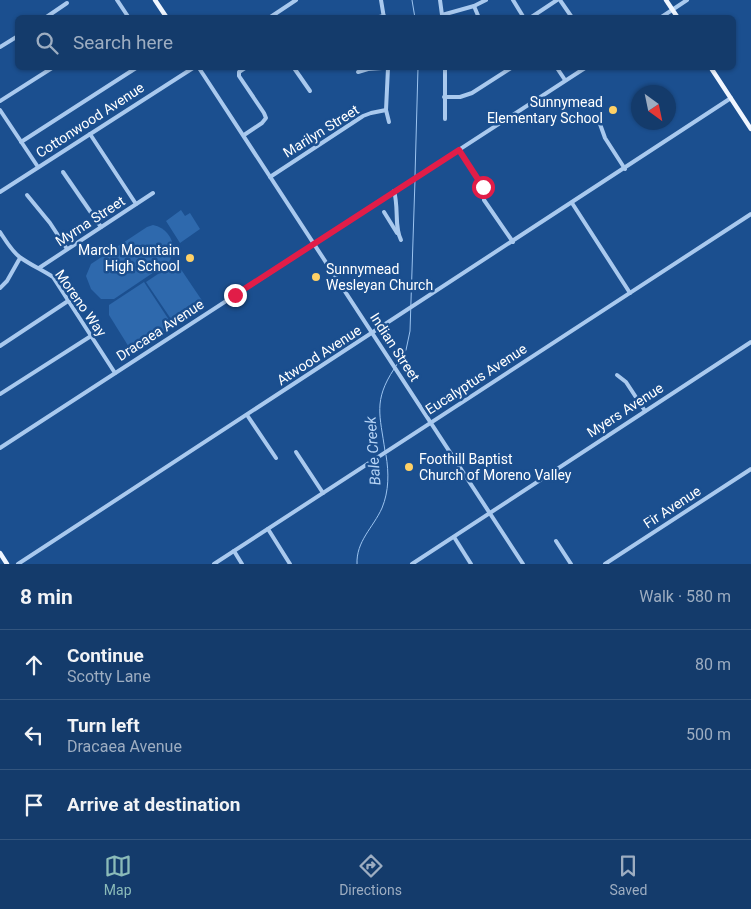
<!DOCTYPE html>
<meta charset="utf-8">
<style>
body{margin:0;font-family:Roboto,sans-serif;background:#214673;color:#f1f3f6}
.compass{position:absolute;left:631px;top:85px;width:45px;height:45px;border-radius:50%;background:#143b6b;box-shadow:0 1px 4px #0004;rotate:147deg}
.stop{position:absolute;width:15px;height:15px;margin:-11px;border:4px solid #e11d48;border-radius:50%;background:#fff}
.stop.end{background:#e11d48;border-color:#fff;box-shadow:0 1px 5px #0008}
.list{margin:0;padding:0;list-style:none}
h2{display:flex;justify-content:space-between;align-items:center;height:65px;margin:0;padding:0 20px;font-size:21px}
h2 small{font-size:16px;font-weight:400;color:#9dadc1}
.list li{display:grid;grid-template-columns:32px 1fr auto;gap:15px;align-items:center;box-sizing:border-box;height:70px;padding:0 20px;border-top:1px solid #33557e}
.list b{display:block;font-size:19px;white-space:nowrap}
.list p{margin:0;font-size:16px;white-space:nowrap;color:#9dadc1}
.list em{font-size:16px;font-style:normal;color:#9dadc1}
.icon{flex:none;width:28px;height:28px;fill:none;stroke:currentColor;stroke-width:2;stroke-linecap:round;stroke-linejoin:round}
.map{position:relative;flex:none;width:751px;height:564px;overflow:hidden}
.search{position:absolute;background:#143b6b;box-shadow:0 1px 4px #0004;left:15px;right:15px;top:15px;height:55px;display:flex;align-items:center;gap:12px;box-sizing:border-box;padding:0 18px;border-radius:8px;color:#9dadc1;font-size:19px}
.sheet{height:275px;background:#143b6b}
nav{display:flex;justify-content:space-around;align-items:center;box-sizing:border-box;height:70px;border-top:1px solid #33557e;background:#143b6b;font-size:14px;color:#9dadc1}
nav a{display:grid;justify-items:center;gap:2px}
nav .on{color:#8bbbb9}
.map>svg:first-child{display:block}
.green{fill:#2e69ad}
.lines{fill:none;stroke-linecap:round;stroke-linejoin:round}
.stream{stroke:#9cc4f0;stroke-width:1}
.minor{stroke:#a9c9ee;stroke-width:4}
.major{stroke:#f0f6ff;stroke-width:4.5}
.route{stroke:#e11d48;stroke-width:6}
.poi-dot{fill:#ffd166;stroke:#1b4f8f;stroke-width:2}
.labels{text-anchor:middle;stroke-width:5;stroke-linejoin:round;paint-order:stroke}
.poi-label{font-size:14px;fill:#fff;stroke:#1b4f8f;text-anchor:end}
.street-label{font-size:14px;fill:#fff;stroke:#1b4f8f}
.water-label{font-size:15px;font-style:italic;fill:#b5d3f5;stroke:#1b4f8f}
</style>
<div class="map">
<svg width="751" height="564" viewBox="0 0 751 564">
<rect width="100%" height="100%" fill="#1b4f8f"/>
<!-- green -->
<g class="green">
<polygon points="181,210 185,216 190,213 200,229 180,243 166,221"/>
<path d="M153 225C171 229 178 247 169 262L114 299H101L91 289 86 276 91 264 147 227Z"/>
<polygon points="176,262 203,302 201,308 175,325 146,282"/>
<polygon points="144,282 173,326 132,352 109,315 109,305"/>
</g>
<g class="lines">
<!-- stream -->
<g class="stream">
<polyline points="412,0 415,18"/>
<polyline points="415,176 418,68"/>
<polyline points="396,366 406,350 410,331 415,180"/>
<path d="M385 451C380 415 373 401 394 369"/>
<path d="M357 564C356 541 373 528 382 508 389 491 389 473 386 455"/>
</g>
<!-- minor -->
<g class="minor">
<polyline points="117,0 129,18"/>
<polyline points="381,0 384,18"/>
<polyline points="440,0 442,15"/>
<polyline points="513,0 524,18"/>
<polyline points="560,0 571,16"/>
<polyline points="474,6 479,18"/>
<polyline points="442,15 474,6 486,0"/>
<polyline points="45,18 67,3"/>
<polyline points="269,18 296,0"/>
<polyline points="374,18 384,16"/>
<polyline points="530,18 557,0"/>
<polyline points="660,18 687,0"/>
<polyline points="0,47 18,36"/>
<polyline points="199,68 523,564"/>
<polyline points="294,68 310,91"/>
<polyline points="388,68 386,110 389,122"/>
<polyline points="445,68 445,119"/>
<polyline points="557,68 565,80"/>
<polyline points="358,72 368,69 382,68"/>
<polyline points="444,97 460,97 472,93 511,68"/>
<polyline points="0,101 52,68"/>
<polyline points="0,110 38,167"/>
<polyline points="600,124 605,138 625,169"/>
<polyline points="90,134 136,204"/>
<polyline points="244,135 262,123 266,118 264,113 239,76 239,72 245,68"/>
<polyline points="21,142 136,68"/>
<polyline points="459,150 483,187"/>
<polyline points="63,172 101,227"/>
<polyline points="270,177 363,116 371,113 386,110"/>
<path d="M394 191C399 208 394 227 401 240"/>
<polyline points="0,192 193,68"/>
<polyline points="27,195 50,223 67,249"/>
<polyline points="484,200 513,242"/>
<polyline points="572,203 630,293"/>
<polyline points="384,212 397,233"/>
<path d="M0 232C6 241 12 252 21 258 31 265 42 270 53 277L115 373"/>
<polyline points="39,268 153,193"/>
<polyline points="0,288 7,281 20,258"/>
<polyline points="0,346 68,301"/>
<polyline points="617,375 626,382 645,411"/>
<polyline points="0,394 91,336"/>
<polyline points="247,415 276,458"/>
<polyline points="0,448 585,68"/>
<polyline points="296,452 323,493"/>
<polyline points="268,529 290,564"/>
<polyline points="454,537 471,564"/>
<polyline points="556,541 571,564"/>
<polyline points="234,551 242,564"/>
<polyline points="18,564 731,98"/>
<polyline points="214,564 751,214"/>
<polyline points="412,564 751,342"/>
<polyline points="605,564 751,469"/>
</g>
<!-- major -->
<g class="major">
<polyline points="155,0 167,18"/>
<polyline points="666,0 678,18"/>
<polyline points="711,68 751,129"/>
<polyline points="0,553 7,564"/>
</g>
</g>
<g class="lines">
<!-- route -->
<polyline class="route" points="235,295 459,150 483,187"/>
</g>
<!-- markers -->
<g class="poi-dot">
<circle cx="613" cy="110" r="5"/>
<circle cx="190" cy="258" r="5"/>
<circle cx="316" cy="277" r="5"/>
<circle cx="409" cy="467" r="5"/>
</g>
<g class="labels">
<!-- poi labels -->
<g class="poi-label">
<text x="603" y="107">Sunnymead<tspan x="603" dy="16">Elementary School</tspan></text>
<text x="180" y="255">March Mountain<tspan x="180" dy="16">High School</tspan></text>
<text x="326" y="274" text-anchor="start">Sunnymead<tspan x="326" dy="16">Wesleyan Church</tspan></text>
<text x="419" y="464" text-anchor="start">Foothill Baptist<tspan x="419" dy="16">Church of Moreno Valley</tspan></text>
</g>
<!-- street labels -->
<g class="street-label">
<text transform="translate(90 120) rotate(-33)" y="5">Cottonwood Avenue</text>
<text transform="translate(321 131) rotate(-32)" y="5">Marilyn Street</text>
<text transform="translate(90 221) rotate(-33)" y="5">Myrna Street</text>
<text transform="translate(81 303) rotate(55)" y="5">Moreno Way</text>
<text transform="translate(160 330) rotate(-33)" y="5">Dracaea Avenue</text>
<text transform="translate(395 347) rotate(57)" y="5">Indian Street</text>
<text transform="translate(319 355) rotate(-33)" y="5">Atwood Avenue</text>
<text transform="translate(476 379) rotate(-33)" y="5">Eucalyptus Avenue</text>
<text transform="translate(625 410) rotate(-33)" y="5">Myers Avenue</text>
<text transform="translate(672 507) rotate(-33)" y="5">Fir Avenue</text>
</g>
<!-- water labels -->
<g class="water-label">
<text transform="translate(373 451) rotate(-94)" y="5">Bale Creek</text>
</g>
</g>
</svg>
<svg class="compass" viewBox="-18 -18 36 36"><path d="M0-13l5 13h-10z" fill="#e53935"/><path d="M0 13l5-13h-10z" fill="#9dadc1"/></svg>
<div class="stop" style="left:483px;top:187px"></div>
<div class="stop end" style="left:235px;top:295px"></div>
<div class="search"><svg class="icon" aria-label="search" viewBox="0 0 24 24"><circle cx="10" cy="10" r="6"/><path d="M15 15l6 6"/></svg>Search here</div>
</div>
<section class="sheet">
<h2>8 min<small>Walk · 580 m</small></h2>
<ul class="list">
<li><svg class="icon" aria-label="ahead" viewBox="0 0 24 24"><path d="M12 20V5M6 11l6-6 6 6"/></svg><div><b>Continue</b><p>Scotty Lane</p></div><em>80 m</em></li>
<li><svg class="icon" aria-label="left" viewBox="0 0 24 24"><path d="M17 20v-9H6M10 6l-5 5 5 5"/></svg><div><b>Turn left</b><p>Dracaea Avenue</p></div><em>500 m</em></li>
<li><svg class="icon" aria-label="arrive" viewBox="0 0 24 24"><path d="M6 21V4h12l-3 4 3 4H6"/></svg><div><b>Arrive at destination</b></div></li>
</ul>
</section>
<nav>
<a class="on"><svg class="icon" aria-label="map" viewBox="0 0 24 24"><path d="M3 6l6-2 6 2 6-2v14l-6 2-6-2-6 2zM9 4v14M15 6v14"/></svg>Map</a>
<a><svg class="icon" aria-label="directions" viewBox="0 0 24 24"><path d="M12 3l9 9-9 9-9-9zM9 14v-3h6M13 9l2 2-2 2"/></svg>Directions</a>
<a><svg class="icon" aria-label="saved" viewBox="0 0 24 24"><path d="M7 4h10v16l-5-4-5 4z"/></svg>Saved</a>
</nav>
